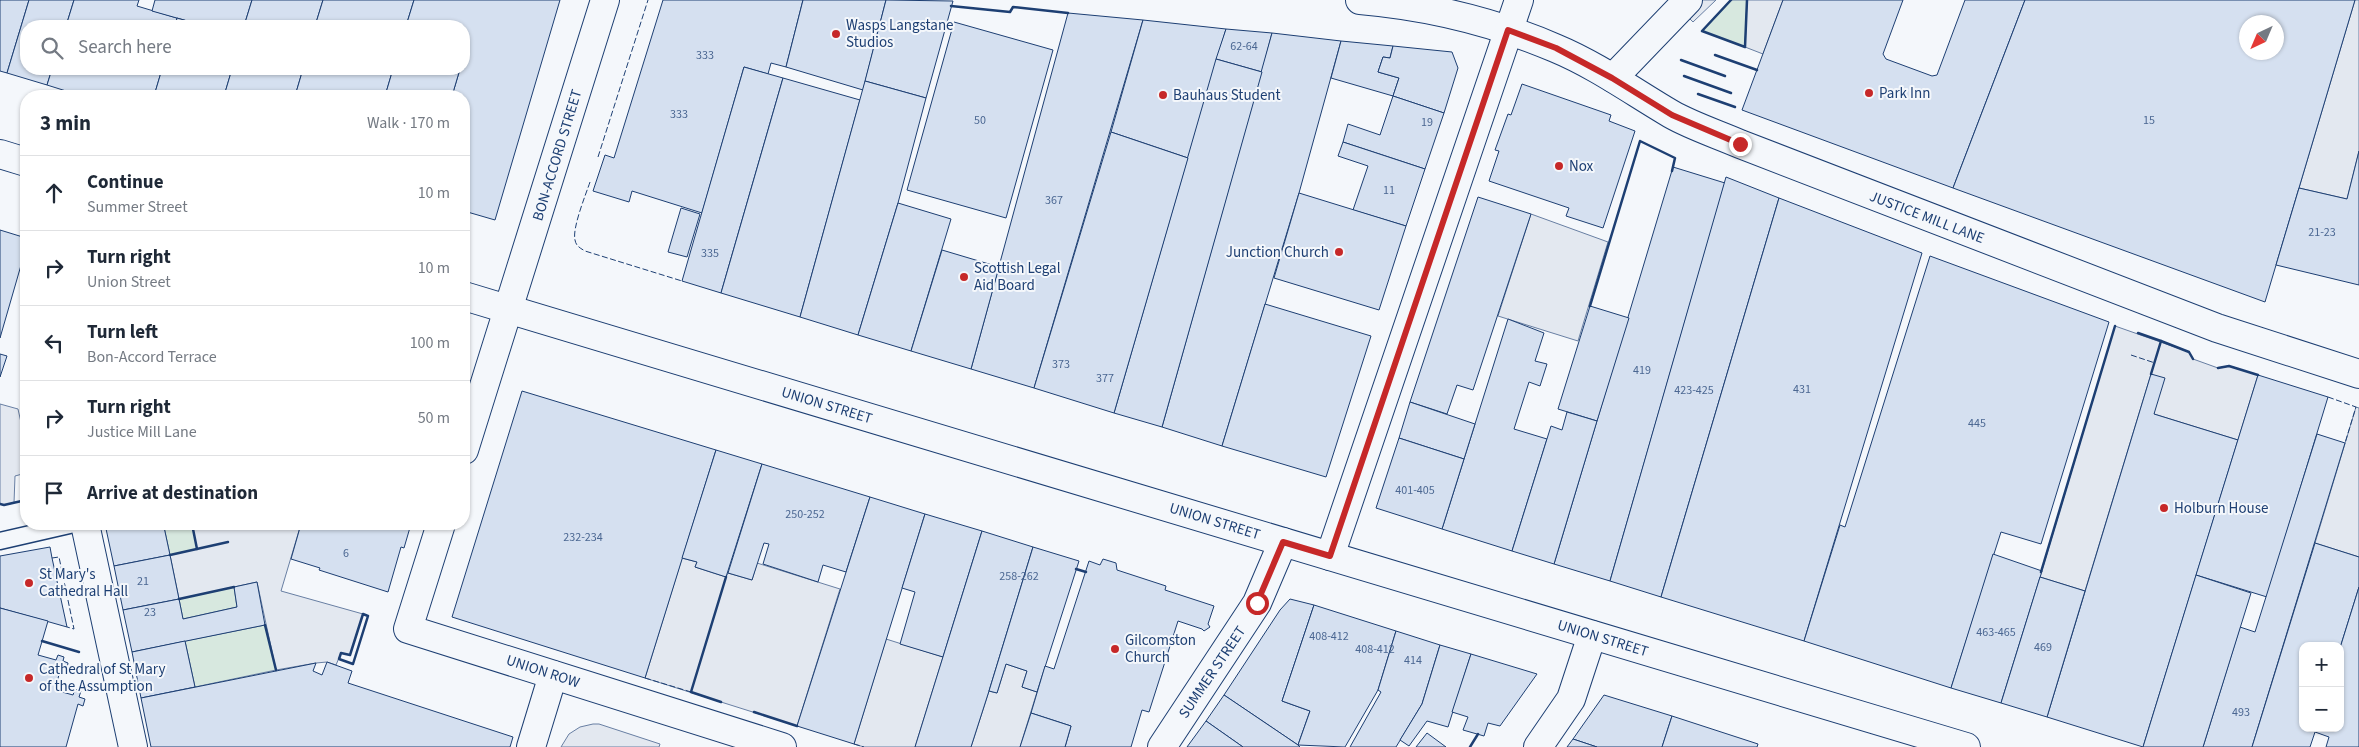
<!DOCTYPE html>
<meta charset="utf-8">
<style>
body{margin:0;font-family:"Source Sans 3",sans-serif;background:#f2f2f3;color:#1f2937}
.controls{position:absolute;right:15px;bottom:15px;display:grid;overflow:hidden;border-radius:10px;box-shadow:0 1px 4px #0004}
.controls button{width:45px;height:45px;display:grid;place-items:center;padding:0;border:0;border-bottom:1px solid #e0e1e3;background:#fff;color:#1f2937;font:25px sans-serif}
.compass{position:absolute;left:2239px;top:15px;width:45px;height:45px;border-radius:50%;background:#fff;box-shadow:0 1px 4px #0004;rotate:224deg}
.stop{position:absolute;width:15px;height:15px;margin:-11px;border:4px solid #c62828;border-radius:50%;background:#fff}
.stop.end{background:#c62828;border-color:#fff;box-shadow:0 1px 5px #0008}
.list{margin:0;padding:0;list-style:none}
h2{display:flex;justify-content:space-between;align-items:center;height:65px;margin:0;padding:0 20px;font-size:21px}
h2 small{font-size:16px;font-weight:400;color:#747a83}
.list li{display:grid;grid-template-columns:32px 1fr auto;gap:15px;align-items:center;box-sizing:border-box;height:75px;padding:0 20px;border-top:1px solid #e0e1e3}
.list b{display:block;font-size:19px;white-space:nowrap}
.list p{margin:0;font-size:16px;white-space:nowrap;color:#747a83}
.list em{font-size:16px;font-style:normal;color:#747a83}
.icon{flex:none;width:28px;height:28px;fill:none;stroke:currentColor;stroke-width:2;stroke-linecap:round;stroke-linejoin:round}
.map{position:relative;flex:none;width:2359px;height:747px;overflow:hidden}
.search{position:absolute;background:#fff;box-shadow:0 1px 4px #0004;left:20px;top:20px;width:450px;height:55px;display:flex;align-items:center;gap:12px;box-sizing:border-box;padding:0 18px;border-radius:20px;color:#747a83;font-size:19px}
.panel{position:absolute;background:#fff;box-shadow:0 1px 4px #0004;left:20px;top:90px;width:450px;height:440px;border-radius:20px}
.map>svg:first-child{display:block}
.green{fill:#d7e8df;stroke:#687fa3}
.parking{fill:#e3e8f0;stroke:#687fa3}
.building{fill:#d5e0f0;stroke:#1d3f73;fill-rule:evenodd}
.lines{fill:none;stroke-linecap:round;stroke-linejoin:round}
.service-casing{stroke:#1d3f73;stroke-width:19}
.minor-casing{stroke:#1d3f73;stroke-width:30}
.tertiary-casing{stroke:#1d3f73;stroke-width:30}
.service{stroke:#f4f7fb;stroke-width:16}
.minor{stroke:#f4f7fb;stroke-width:28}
.tertiary{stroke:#f4f7fb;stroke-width:28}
.fence{stroke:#1d3f73;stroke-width:1;stroke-dasharray:6 2.5;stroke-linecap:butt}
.wall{stroke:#1d3f73;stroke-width:2.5}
.route{stroke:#c62828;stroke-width:6}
.poi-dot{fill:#c62828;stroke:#f4f7fb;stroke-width:2}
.labels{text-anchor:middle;stroke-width:4;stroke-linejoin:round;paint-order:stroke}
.number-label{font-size:12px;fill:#4b6792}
.poi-label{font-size:15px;fill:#1d3f73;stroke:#f4f7fb;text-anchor:start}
.street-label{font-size:15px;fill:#1d3f73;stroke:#f4f7fb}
</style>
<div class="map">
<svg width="2359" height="747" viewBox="0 0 2359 747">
<rect width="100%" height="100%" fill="#f4f7fb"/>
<!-- green -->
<g class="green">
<polygon points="1731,0 1747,0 1745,47 1702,31"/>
<polygon points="172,524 192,524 197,549 170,555 164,527 172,526"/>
<polygon points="234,587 237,607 183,619 179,599"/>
<polygon points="265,625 276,670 195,687 185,641"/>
</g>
<!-- parking -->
<g class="parking">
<polygon points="1700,0 1716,0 1693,22 1685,14"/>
<polygon points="1747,0 1783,0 1763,54 1745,47"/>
<polygon points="2355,0 2359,0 2359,151 2347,199 2299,188"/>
<polygon points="1531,214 1608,242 1578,341 1498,316"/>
<polygon points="2115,326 2189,352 2193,359 2218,368 2229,366 2258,375 2238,440 2154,414 2151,374 2085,591 2040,577"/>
<polygon points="0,404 18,409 26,445 26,473 15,476 14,503 4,505 0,504"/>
<polygon points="2356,407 2359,408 2359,557 2315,543"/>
<polygon points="192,524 301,524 281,591 363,614 350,655 341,653 336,665 327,662 316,663 276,670 257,582 179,599 170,555 197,549"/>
<polygon points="682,558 697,562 695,567 726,577 728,573 752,580 757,563 840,589 797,726 645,678"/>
<polygon points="886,639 943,657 915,747 864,747 854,744"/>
<polygon points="1006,664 1027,671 1022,687 1037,692 1020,747 971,747 989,691 997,693"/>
<polygon points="593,724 599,724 660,744 659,747 561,747 569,734 580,727"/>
</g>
<!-- building -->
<g class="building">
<polygon points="0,0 29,0 7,73 0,71"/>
<polygon points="29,0 74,0 66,26 26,26 26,69 52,69 47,85 7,73"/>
<polygon points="74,0 139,0 137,6 177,18 175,26 66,26"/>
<polygon points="155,0 252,0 244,26 205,26 152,11"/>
<polygon points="252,0 323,0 315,26 244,26"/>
<polygon points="323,0 414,0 406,26 315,26"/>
<polygon points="414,0 560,0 495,220 464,211 464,96 452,96 460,69 464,69 464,26 406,26"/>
<polygon points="663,0 803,0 786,67 771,63 768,74 744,67 702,213 632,191 629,202 593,191 605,155 614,158"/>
<polygon points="803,0 886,0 863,90 786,67"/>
<polygon points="886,0 953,1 926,98 865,81"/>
<polygon points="1783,0 1903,0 1883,54 1886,59 1932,76 1937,75 1965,0 2025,0 1953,188 1742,110"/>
<path d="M2025 0H2355L2265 302 1953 188ZM2246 22H2276V52H2246Z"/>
<polygon points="1068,13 1143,20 1034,388 971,369"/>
<polygon points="177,18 205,26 175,26"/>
<polygon points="1143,20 1226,29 1188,158 1111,132"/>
<polygon points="954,22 1053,50 1006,218 907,190"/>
<polygon points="1226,29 1272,33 1262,72 1216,59"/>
<polygon points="1272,33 1341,41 1299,193 1222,446 1162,427"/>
<polygon points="1341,41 1393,46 1390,58 1383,57 1378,72 1399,78 1393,96 1331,78"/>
<polygon points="1393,46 1452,52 1458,68 1444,113 1393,96 1399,78 1378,72 1383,57 1390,58"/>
<polygon points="1216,59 1262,72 1162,427 1114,413"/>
<polygon points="744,67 783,78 721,293 682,281"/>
<polygon points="52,69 162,69 154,96 82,96 47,85"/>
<polygon points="162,69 232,69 224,96 154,96"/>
<polygon points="232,69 303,69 295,96 224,96"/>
<polygon points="303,69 393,69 385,96 295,96"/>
<polygon points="393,69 460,69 452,96 385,96"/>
<polygon points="783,78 860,100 800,317 721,293"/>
<polygon points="865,81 926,98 898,203 858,335 800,317"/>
<polygon points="1522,84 1611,115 1609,121 1635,131 1603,228 1566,216 1569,208 1489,181 1499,151 1495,150 1508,114 1511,115"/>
<polygon points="1393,96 1444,113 1425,169 1343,142 1348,124 1380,135"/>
<polygon points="1111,132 1188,158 1114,413 1034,388"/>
<polygon points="1343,142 1425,169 1406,226 1353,210 1368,166 1338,156"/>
<polygon points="2359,151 2359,285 2276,265 2299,188 2347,199"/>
<polygon points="1673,167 1725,183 1610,581 1554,564"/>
<polygon points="1726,177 1779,198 1661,597 1610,581"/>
<polygon points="1299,193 1406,226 1379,310 1274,278"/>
<polygon points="1478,197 1531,214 1473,390 1457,385 1447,414 1410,402"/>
<polygon points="1779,198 1922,253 1804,641 1661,597"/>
<polygon points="898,203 951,219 911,351 858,335"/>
<polygon points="681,208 700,214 687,257 668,252"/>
<polygon points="0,230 26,238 26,248 0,338"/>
<polygon points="942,250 999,267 971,369 911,351"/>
<polygon points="1930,256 2109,322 2041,544 2001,532 1951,688 1804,641 1840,525 1845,527"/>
<polygon points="1265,304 1371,336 1326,477 1222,446"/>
<polygon points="1590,306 1629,318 1597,421 1558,409"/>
<polygon points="1508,319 1544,333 1535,361 1547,364 1540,386 1529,382 1514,429 1547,439 1512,551 1442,529"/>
<polygon points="0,354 7,356 0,377"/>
<polygon points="2151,374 2165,378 2154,414 2238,440 2143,747 2047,717"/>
<polygon points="2258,375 2328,397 2267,597 2196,575"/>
<polygon points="522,391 716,450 645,678 452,617"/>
<polygon points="1410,402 1475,424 1464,459 1399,438"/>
<polygon points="1567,412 1597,421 1554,564 1512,551 1551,426 1562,430"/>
<polygon points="2317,434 2345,443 2252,747 2203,747 2240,627 2255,632"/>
<polygon points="1399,438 1464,459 1442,529 1376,508"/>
<polygon points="716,450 762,464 726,577 695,567 697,562 682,558"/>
<polygon points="762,464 870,497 846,572 823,565 818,582 763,564 769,544 764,543 752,580 728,573"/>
<polygon points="870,497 925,514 854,744 797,726"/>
<polygon points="925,514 982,531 943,657 900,644 915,592 902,588"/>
<polygon points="105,524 172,524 172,526 164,527 170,555 114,566"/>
<polygon points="301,524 331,524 349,529 351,524 411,524 404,548 401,547 388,592 319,570 320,568 291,559"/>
<polygon points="982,531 1033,547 989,691 971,747 915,747"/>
<polygon points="2315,543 2359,557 2359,587 2340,648 2340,646 2303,646 2303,728 2316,728 2315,732 2310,747 2252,747"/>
<polygon points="50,547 52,558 67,627 0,608 0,556"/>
<polygon points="1033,547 1079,561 1037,692 1022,687 1027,671 1006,664 997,693 989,691"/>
<polygon points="1993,554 2042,571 2001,703 1951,688"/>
<polygon points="170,555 179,599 123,610 114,566"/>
<polygon points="1103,559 1116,563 1117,570 1166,586 1165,590 1214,606 1208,624 1210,627 1204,631 1202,629 1178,621 1149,712 1142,710 1131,747 1065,747 1071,726 1031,713 1045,666 1054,669 1089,561 1100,565"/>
<polygon points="2196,575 2251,593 2203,747 2143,747"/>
<polygon points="2040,577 2085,591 2047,717 2001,703"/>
<polygon points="257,582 265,625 132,652 123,610 179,599 183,619 237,607 234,587"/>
<polygon points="2359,587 2359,747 2326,747 2329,737 2315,732 2316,728 2340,728 2340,648"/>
<polygon points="1290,599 1314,605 1282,701 1310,711 1298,745 1224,695 1280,610"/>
<polygon points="1314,605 1396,631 1378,690 1345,747 1298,745 1310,711 1282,701"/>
<polygon points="0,608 48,621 38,655 56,660 58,655 64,657 63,661 68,663 67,668 61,667 55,690 73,695 75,689 81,691 79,697 85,699 83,706 78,704 66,747 0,747"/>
<polygon points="1396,631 1440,645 1422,704 1396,747 1350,747 1381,692 1378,690"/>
<polygon points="185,641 195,687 141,698 132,652"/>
<polygon points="1440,645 1471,654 1448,727 1427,721 1409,746 1400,740 1422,704"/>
<polygon points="1471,654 1537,674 1500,726 1488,723 1484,736 1463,730 1468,717 1452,712"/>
<polygon points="327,662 352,671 348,683 513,737 510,747 151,747 141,698 316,663 313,671 322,675"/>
<polygon points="1224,695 1298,745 1300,747 1243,747 1206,721"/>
<polygon points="1604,695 1672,716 1662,747 1597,747 1573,739"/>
<polygon points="1031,713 1071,726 1065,747 1020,747"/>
<polygon points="1672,716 1758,744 1757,747 1662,747"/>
<polygon points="1206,721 1243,747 1187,747"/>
<polygon points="1427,733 1446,747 1416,747"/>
<polygon points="1573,739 1597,747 1567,747"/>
</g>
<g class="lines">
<!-- service casing -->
<g class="service-casing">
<polyline id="service" points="0,541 74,524"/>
</g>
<!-- minor casing -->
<g class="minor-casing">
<g id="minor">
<path d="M1360 0C1429 6 1492 21 1555 48 1596 65 1632 91 1671 114 1692 126 1717 134 1740 144L2217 328 2359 374"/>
<polyline points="1613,78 1688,0"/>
<polyline points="464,450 605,0"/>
<polyline points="85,524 133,747"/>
<polyline points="441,524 408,629 782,747"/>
<polyline points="1330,556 1519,0"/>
<polyline points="531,747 553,675"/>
<polyline points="1162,747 1257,603 1283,542"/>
</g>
</g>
<!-- tertiary casing -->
<g class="tertiary-casing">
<g id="tertiary">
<polyline points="0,154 26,162"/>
<polyline points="464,296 1966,747"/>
<polyline points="1538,747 1571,699 1592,635"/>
</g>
</g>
<!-- service -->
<use href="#service" class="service"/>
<!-- minor -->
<use href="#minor" class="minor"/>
<!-- tertiary -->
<use href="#tertiary" class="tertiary"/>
<!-- fence -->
<g class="fence">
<polyline points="598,157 648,0"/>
<path d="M590 182C586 194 572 228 575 240 576 246 580 248 585 251L682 281"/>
<polyline points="2131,355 2155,363"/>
<polyline points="2328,397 2356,407 2345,443"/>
<polyline points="52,558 59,557 74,629 67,627"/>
<polyline points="645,678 691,692"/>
<polyline points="854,744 864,747"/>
</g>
<!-- wall -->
<g class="wall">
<polyline points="1731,0 1702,31 1745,47 1747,0"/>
<polyline points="951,6 1010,12 1013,7 1068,13"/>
<polyline points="1715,55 1757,70"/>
<polyline points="1681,60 1725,76"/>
<polyline points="1684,76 1731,93"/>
<polyline points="1698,94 1735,107"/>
<polyline points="1590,306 1640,141 1675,158 1672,171"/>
<polyline points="2138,333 2161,341"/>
<polyline points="2218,368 2229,366 2258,375"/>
<polyline points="2151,374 2161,341 2189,352 2193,359"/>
<polyline points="0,504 4,505 26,500"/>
<polyline points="192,524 197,549"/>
<polyline points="170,555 228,542"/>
<polyline points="1076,569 1086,572"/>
<polyline points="2041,572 2115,326"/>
<polyline points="179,599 234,587"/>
<polygon points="363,614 368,616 353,664 339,659 341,653 350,655"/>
<polyline points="265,625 276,670"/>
<polyline points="42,641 79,652"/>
<polyline points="721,702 691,692 726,577"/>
<polyline points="754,712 797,726"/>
<polyline points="1470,747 1478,734"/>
</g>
</g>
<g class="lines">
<!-- route -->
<polyline class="route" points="1257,603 1283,542 1330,556 1508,30 1556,48 1612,78 1672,115 1740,144"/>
</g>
<!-- markers -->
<g class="poi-dot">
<circle cx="836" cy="34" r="5"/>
<circle cx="1869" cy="93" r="5"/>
<circle cx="1163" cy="95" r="5"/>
<circle cx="1559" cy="166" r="5"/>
<circle cx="1339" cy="252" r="5"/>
<circle cx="964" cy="277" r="5"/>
<circle cx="2164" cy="508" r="5"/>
<circle cx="29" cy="583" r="5"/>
<circle cx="1115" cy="649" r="5"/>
<circle cx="29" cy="678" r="5"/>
</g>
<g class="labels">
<!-- number labels -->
<g class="number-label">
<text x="1244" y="50">62-64</text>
<text x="705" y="59">333</text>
<text x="679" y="118">333</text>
<text x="980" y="124">50</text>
<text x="2149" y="124">15</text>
<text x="1427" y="126">19</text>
<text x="1389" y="194">11</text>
<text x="1054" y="204">367</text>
<text x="2322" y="236">21-23</text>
<text x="710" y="257">335</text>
<text x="1061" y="368">373</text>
<text x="1642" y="374">419</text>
<text x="1105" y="382">377</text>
<text x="1802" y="393">431</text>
<text x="1694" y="394">423-425</text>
<text x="1977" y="427">445</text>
<text x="1415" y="494">401-405</text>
<text x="805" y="518">250-252</text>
<text x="583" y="541">232-234</text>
<text x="346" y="557">6</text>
<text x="1019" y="580">258-262</text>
<text x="143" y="585">21</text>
<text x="150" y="616">23</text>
<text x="1996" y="636">463-465</text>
<text x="1329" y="640">408-412</text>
<text x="2043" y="651">469</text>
<text x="1375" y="653">408-412</text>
<text x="1413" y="664">414</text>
<text x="2241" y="716">493</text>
</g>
<!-- poi labels -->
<g class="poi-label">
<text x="846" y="30">Wasps Langstane<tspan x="846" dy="17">Studios</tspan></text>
<text x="1879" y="98">Park Inn</text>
<text x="1173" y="100">Bauhaus Student</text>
<text x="1569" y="171">Nox</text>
<text x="1329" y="257" text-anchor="end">Junction Church</text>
<text x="974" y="273">Scottish Legal<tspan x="974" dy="17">Aid Board</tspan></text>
<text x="2174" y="513">Holburn House</text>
<text x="39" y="579">St Mary's<tspan x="39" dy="17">Cathedral Hall</tspan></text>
<text x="1125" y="645">Gilcomston<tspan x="1125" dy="17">Church</tspan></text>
<text x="39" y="674">Cathedral of St Mary<tspan x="39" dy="17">of the Assumption</tspan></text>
</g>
<!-- street labels -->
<g class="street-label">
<text transform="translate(557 155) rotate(-73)" y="5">BON-ACCORD STREET</text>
<text transform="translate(1927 217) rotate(21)" y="5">JUSTICE MILL LANE</text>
<text transform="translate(827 405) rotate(17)" y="5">UNION STREET</text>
<text transform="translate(1215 521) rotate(17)" y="5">UNION STREET</text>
<text transform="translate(1603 638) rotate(17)" y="5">UNION STREET</text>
<text transform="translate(543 671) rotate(18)" y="5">UNION ROW</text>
<text transform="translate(1212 672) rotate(-56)" y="5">SUMMER STREET</text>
</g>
</g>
</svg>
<div class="controls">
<button>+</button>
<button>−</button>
</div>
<svg class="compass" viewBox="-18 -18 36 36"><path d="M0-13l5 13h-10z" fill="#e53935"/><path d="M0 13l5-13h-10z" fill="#747a83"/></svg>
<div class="stop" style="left:1257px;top:603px"></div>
<div class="stop end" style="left:1740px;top:144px"></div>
<div class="search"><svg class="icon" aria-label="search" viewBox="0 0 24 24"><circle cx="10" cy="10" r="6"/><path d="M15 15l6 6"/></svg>Search here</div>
<section class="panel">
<h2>3 min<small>Walk · 170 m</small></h2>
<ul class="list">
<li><svg class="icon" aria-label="ahead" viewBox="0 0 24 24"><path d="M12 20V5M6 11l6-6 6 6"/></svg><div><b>Continue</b><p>Summer Street</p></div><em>10 m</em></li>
<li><svg class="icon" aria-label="right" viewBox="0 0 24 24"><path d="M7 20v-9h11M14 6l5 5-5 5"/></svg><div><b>Turn right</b><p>Union Street</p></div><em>10 m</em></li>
<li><svg class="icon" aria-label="left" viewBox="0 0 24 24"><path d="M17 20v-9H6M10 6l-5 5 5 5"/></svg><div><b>Turn left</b><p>Bon-Accord Terrace</p></div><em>100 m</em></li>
<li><svg class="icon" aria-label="right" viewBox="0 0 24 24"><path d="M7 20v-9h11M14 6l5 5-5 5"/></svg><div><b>Turn right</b><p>Justice Mill Lane</p></div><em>50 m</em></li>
<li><svg class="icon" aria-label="arrive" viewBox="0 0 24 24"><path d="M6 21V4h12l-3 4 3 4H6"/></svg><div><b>Arrive at destination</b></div></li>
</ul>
</section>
</div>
